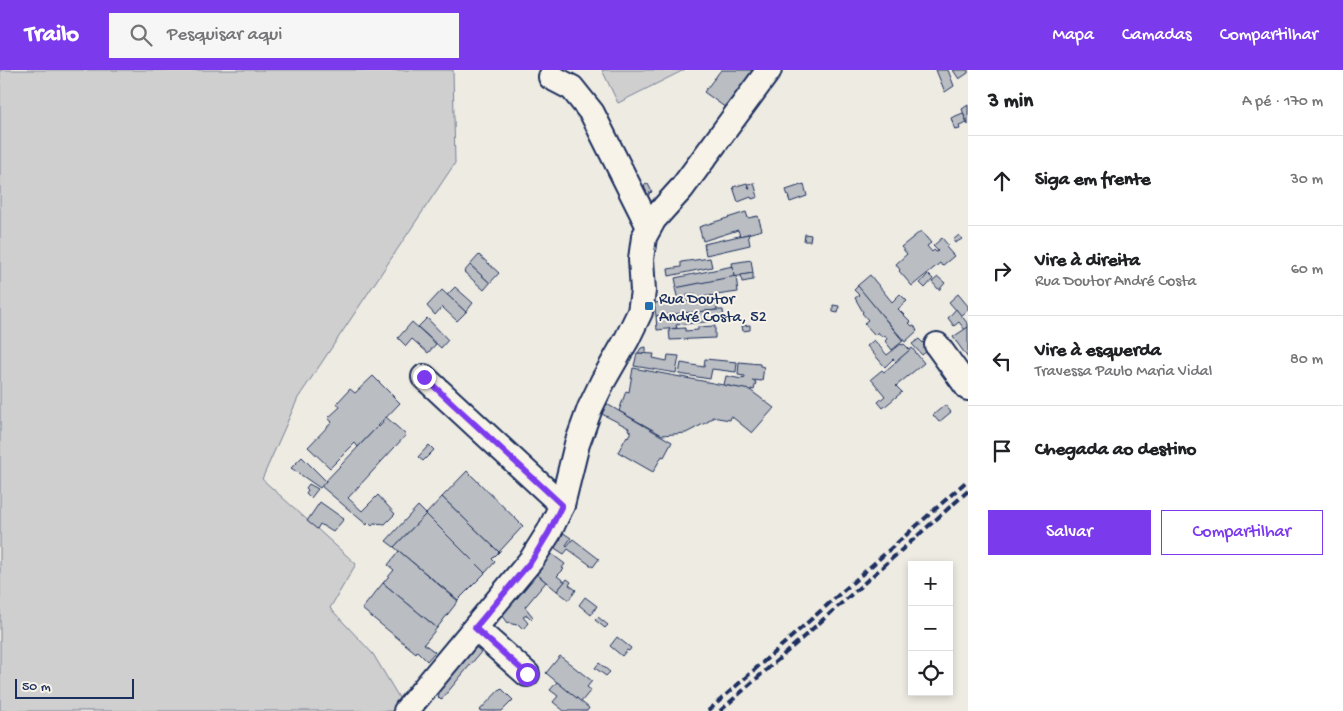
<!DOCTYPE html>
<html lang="pt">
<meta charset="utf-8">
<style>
body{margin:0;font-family:"Gochi Hand",sans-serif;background:#f6f6f6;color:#202124}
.controls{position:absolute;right:15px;bottom:15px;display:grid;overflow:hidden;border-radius:0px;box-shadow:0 2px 8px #0003}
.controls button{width:45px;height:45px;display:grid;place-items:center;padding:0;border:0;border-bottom:1px solid #e0e0e0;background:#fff;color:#202124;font:25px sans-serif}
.scale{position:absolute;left:15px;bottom:12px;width:119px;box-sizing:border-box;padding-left:5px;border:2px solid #1b2f5e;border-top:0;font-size:14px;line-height:18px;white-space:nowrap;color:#1b2f5e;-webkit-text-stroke:4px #f7f3e8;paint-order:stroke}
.stop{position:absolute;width:15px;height:15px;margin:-11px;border:4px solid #7c3aed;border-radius:50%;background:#fff}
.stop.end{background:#7c3aed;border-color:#fff;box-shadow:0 1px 5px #0008}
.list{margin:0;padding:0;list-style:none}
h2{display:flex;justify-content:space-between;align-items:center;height:65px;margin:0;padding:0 20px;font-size:21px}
h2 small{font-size:16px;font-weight:400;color:#757577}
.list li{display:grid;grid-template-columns:32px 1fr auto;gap:15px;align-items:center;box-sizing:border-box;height:90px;padding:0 20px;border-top:1px solid #e0e0e0}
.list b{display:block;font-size:19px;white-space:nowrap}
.list p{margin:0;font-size:16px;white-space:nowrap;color:#757577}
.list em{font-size:16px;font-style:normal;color:#757577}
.actions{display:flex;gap:10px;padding:15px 20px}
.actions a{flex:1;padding:11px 0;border:1px solid #7c3aed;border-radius:0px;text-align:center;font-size:18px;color:#7c3aed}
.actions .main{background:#7c3aed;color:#fff}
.icon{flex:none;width:28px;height:28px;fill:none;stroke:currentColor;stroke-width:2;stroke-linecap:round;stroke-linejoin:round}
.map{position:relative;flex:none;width:968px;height:641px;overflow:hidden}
header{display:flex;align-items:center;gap:30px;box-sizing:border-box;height:70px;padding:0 25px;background:#7c3aed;color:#fff}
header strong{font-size:24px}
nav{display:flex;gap:28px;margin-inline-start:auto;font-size:18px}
.search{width:350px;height:45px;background:#f6f6f6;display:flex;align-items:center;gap:12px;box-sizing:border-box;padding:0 18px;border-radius:0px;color:#757577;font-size:19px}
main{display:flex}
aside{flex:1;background:#fff}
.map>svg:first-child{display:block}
.green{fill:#cfcfcf;stroke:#757f96}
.building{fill:#babdc2;stroke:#1b2f5e}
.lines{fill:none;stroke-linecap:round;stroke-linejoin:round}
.minor-casing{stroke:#1b2f5e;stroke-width:28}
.minor{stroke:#f7f3e8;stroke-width:24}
.rail{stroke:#1b2f5e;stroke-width:4;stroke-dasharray:8 4;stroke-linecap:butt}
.route{stroke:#7c3aed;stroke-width:6}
.poi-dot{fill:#1f6fb2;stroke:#f7f3e8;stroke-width:2}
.labels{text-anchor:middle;stroke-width:4;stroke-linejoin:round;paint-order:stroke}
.poi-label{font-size:16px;fill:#1b2f5e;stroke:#f7f3e8;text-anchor:start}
</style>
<header>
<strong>Trailo</strong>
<div class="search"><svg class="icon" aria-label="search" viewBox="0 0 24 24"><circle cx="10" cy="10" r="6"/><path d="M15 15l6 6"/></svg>Pesquisar aqui</div>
<nav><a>Mapa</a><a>Camadas</a><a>Compartilhar</a></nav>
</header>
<main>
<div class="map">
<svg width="968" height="641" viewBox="0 0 968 641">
<rect width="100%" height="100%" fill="#eeebe2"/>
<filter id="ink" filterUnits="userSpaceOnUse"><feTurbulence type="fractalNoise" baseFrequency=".02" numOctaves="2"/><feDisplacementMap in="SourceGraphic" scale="10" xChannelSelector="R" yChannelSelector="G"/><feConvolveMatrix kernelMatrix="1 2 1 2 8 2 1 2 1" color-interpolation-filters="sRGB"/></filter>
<g filter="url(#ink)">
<!-- green -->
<g class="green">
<polygon points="0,0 453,0 455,93 298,328 262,409 356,494 330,538 373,584 407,641 0,641"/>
<polygon points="602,0 684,0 618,33"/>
</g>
<!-- building -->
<g class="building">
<polygon points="721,0 753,0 726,38 704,22"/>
<polygon points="936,0 948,0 954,16 945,22"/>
<polygon points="953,0 968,0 968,3 959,9"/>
<polygon points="968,35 968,55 962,39"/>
<polygon points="963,43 967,53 959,56 960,59 955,60 951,48"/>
<polygon points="747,113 749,119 750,119 748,114 754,113 758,127 752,129 751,127 738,132 733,117"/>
<polygon points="648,114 652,122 649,123 649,125 646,127 642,118 645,117 644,115"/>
<polygon points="804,114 807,126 790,132 786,120"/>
<polygon points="746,142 748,148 758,146 762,160 740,166 738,160 703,171 699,157"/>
<polygon points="921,161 931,173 927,176 932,182 934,180 936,182 938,181 933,176 942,168 948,175 946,177 954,186 942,196 940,193 912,216 899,201 900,200 896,194 907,184 901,177"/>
<polygon points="748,164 750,175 706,185 704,174"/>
<polygon points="805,164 811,165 810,171 804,171"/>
<polygon points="959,165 962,169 955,173 953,170"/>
<polygon points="479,185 499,203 490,213 470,195"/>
<polygon points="710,188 712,197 669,206 668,199 681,197 681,192"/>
<polygon points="751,190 753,203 734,207 732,193"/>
<polygon points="470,195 490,213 484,220 464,202"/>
<polygon points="733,196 734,207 677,218 675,208"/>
<polygon points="753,203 753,210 742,212 741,205"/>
<polygon points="928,204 933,209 925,218 920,213"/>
<polygon points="870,205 892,232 900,224 907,231 898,239 911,252 909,253 912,256 914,255 917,261 905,272 857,216"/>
<polygon points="736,206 738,222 695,228 695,224 687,225 687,229 678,230 675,218"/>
<polygon points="938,207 945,213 939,220 932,212"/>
<polygon points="858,216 903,271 892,280 885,271 887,269 885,265 882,267 878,262 875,265 864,253 868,250 862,243 863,242 855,228 859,225 854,220"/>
<polygon points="455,217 473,233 466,242 447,225"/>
<polygon points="442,220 466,242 457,251 442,237 435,245 427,236"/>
<polygon points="958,224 968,236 968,240 961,246 949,232"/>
<polygon points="716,225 717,240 656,246 654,233 674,231 675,233 703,230 703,227"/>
<polygon points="833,235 839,236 838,243 833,242"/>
<polygon points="956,239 968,254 968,257 965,260 959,252 954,256 948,248"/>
<polygon points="717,240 723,240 724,250 676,255 677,258 657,260 656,246"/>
<polygon points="427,248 448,270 441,278 418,257"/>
<polygon points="412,252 436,274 428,283 412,269 406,276 398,268"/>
<polygon points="750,255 750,260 743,261 742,256"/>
<polygon points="715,256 715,268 670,270 669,259 685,258 685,261 698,260 698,257"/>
<polygon points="968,257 968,288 953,267"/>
<polygon points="919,269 923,273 926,271 932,277 922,285 912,274"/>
<polygon points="874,270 887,285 901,274 902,275 904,274 910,280 896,292 893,289 885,297 867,276"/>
<polygon points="646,277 646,284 638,283 641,278"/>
<polygon points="912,278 924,293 896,316 902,322 883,338 878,332 885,326 871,309 882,300 884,302"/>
<polygon points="637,283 654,284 653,288 667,291 668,285 679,286 676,303 634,296"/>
<polygon points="705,289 737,292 736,302 712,299 710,309 679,304 681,293 704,297"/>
<polygon points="739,292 760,294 760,296 764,297 762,311 752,310 752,311 756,312 754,320 751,319 751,321 724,315 726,306 742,309 742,307 745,308 745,306 738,305"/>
<polygon points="633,298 750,320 774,338 752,363 731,346 730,350 712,347 712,349 709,349 709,351 686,363 662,365 619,341 626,321 629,322"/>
<polygon points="373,306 400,333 358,377 355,373 330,398 308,377 332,352 328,348 340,337 337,333 350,319 355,323"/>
<polygon points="605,333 672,372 664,387 662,386 653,402 618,382 627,366 628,367 631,361 628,360 629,358 600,343"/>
<polygon points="945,335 951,342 939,352 933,345"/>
<polygon points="386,347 406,365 348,428 362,441 378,425 395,444 385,454 374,453 372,456 368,452 367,455 321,416 378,356 379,357 383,353 382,351"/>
<polygon points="429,375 434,380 423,391 418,387"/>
<polygon points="302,387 326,411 320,418 291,398"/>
<polygon points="467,401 523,456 499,482 442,427"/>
<polygon points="309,414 318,419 311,428 306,423 308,420 306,418"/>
<polygon points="442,427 499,482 492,489 495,492 485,503 426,444"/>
<polygon points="320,432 344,449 333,462 320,454 317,459 307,451"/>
<polygon points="418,436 426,444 394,477 386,471"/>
<polygon points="426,444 485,503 458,530 394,477"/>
<polygon points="562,462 571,468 566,475 567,476 573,469 599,489 593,497 568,479 564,484 553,477"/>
<polygon points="399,481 458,531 437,558 383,513 394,500 388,495"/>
<polygon points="549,482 565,494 562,498 564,499 557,506 565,512 557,521 533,501"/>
<polygon points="533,501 546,512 525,537 533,547 531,549 527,545 523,547 528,553 523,559 518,554 517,555 512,554 509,552 508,553 499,541"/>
<polygon points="567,509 571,512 569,515 576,520 569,530 557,521"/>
<polygon points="383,513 437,558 424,574 435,582 427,591 417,581 416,583 362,539"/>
<polygon points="585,527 597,536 591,545 579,535"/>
<polygon points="598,547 608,555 605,558 595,550"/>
<polygon points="617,567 631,578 629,581 627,580 622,586 610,576"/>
<polygon points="477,568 486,576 441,630 438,627 440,621 436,617"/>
<polygon points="560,586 592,611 587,617 591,620 581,632 546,603"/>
<polygon points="599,593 610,602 606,606 595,598"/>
<polygon points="557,612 589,638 587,641 564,641 553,632 558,626 550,620"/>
<polygon points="501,618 513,630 502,641 479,641"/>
</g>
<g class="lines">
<!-- minor casing -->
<g class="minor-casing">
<g id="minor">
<polyline points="551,7 572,18 592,43 649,157"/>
<polyline points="937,275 968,318"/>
<polyline points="424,307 562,435"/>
<polyline points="475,558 527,604"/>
<polyline points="406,641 532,489 549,462 562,435 577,374 590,338 603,311 627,269 640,242 643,221 641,189 644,167 654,149 682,118 769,0"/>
</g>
</g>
<!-- minor -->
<use href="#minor" class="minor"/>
<!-- rail -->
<g class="rail">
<polyline points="708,641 968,410"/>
<polyline points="720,641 968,421"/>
</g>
</g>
</g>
<g class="lines" filter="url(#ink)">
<!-- route -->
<polyline class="route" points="424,307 562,435 549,462 532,490 475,558 527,604"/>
</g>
<!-- markers -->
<rect class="poi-dot" x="644" y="231" width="10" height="10" rx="2.5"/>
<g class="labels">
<!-- poi labels -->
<g class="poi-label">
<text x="659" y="233">Rua Doutor<tspan x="659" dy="18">André Costa, 52</tspan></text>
</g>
</g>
</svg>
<div class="controls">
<button>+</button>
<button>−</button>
<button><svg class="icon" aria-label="locate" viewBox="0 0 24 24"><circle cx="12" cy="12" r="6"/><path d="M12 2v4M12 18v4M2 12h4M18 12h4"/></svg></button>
</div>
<div class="scale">50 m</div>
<div class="stop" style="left:527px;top:604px"></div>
<div class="stop end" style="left:424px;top:307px"></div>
</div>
<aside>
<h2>3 min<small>A pé · 170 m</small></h2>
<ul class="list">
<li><svg class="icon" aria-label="ahead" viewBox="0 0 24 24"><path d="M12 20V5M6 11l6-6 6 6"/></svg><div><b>Siga em frente</b></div><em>30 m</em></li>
<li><svg class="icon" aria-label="right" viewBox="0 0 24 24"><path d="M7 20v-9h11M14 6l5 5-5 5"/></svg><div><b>Vire à direita</b><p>Rua Doutor André Costa</p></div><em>60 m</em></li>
<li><svg class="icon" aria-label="left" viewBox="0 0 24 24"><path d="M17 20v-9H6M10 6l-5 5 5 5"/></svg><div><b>Vire à esquerda</b><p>Travessa Paulo Maria Vidal</p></div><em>80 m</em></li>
<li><svg class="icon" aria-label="arrive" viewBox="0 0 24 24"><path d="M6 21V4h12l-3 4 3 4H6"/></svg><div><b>Chegada ao destino</b></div></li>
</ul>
<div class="actions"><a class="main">Salvar</a><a>Compartilhar</a></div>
</aside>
</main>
